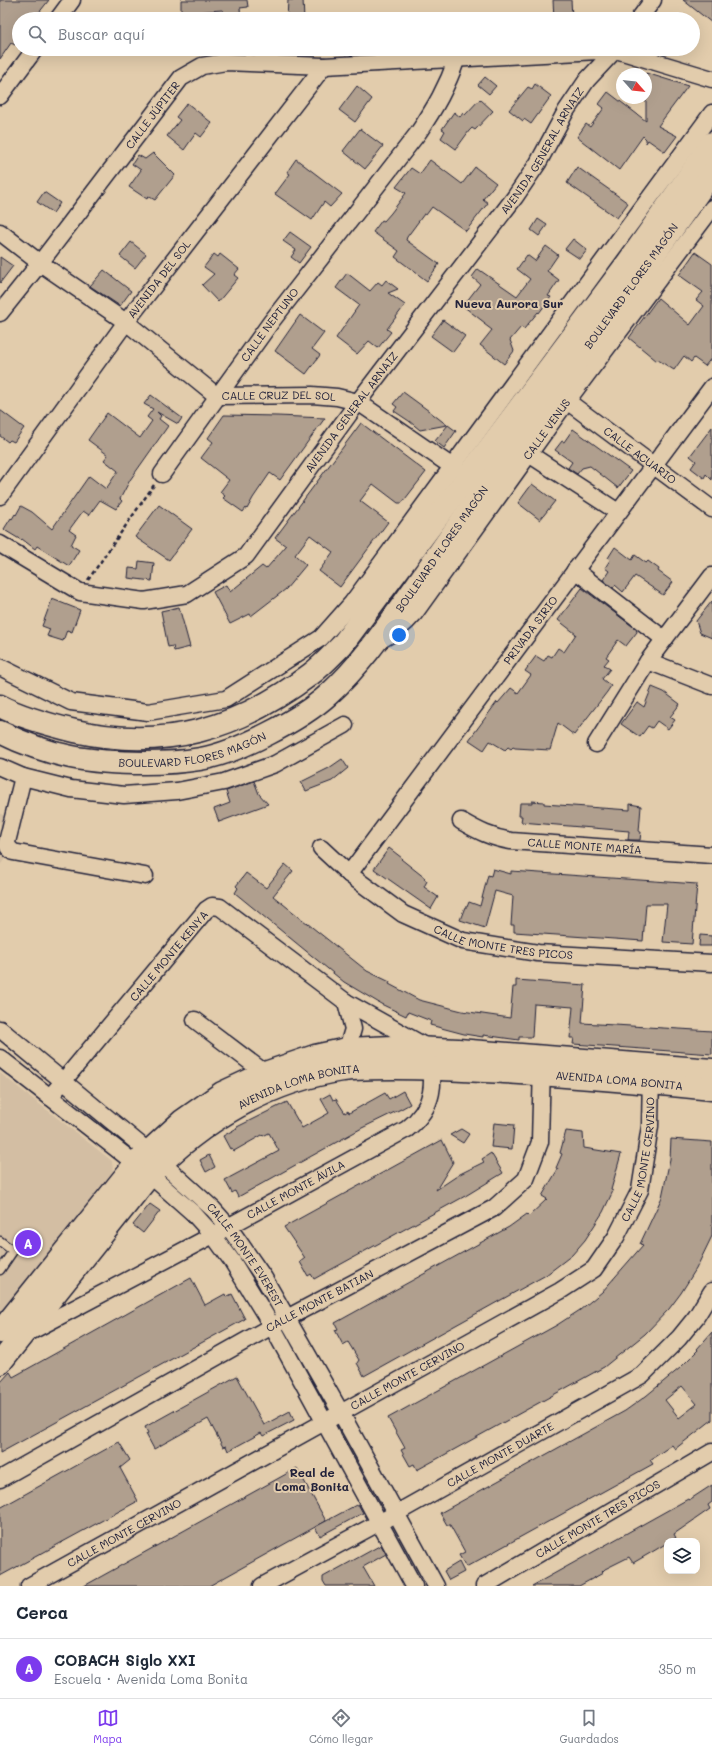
<!DOCTYPE html>
<html lang="es">
<meta charset="utf-8">
<style>
body{margin:0;font-family:Mali,sans-serif;background:#f2f2f3;color:#1f2937}
.controls{position:absolute;right:12px;bottom:12px;display:grid;overflow:hidden;border-radius:8px;box-shadow:0 4px 16px #0002}
.controls button{width:36px;height:36px;display:grid;place-items:center;padding:0;border:0;border-bottom:1px solid #e0e1e3;background:#fff;color:#1f2937;font:20px sans-serif}
.compass{position:absolute;left:616px;top:68px;width:36px;height:36px;border-radius:50%;background:#fff;box-shadow:0 4px 16px #0002;rotate:117deg}
.you{position:absolute;left:399px;top:635px;width:14px;height:14px;margin:-10px;border:3px solid #fff;border-radius:50%;background:#1a73e8;box-shadow:0 0 0 6px #1a73e833}
.badge{display:grid;place-items:center;width:26px;height:26px;border-radius:50%;background:#7c3aed;color:#fff;font-size:13px;font-weight:700}
.pin{position:absolute;translate:-50% -50%;border:2px solid #fff;box-shadow:0 1px 4px #0006}
.list{margin:0;padding:0;list-style:none}
h2{display:flex;justify-content:space-between;align-items:center;height:52px;margin:0;padding:0 16px;font-size:17px}
h2 small{font-size:13px;font-weight:400;color:#747a83}
.list li{display:grid;grid-template-columns:26px 1fr auto;gap:12px;align-items:center;box-sizing:border-box;height:60px;padding:0 16px;border-top:1px solid #e0e1e3}
.list b{display:block;font-size:15px;white-space:nowrap}
.list p{margin:0;font-size:13px;white-space:nowrap;color:#747a83}
.list em{font-size:13px;font-style:normal;color:#747a83}
.icon{flex:none;width:22px;height:22px;fill:none;stroke:currentColor;stroke-width:2;stroke-linecap:round;stroke-linejoin:round}
.map{position:relative;flex:none;width:712px;height:1586px;overflow:hidden}
.search{position:absolute;background:#fff;box-shadow:0 4px 16px #0002;left:12px;right:12px;top:12px;height:44px;display:flex;align-items:center;gap:10px;box-sizing:border-box;padding:0 14px;border-radius:22px;color:#747a83;font-size:15px}
.sheet{height:112px;background:#fff}
nav{display:flex;justify-content:space-around;align-items:center;box-sizing:border-box;height:56px;border-top:1px solid #e0e1e3;background:#fff;font-size:11px;color:#747a83}
nav a{display:grid;justify-items:center;gap:2px}
nav .on{color:#7c3aed}
.map>svg:first-child{display:block}
.built{fill:#d3bea3}
.building{fill:#b09f8e;stroke:#22223b;fill-rule:evenodd}
.lines{fill:none;stroke-linecap:round;stroke-linejoin:round}
.service-casing{stroke:#22223b;stroke-width:11}
.minor-casing{stroke:#22223b;stroke-width:19}
.secondary-casing{stroke:#22223b;stroke-width:25}
.primary-casing{stroke:#22223b;stroke-width:25}
.path{stroke:#22223b;stroke-width:2.5;stroke-dasharray:4 3;stroke-linecap:butt}
.service{stroke:#e2ccac;stroke-width:8}
.minor{stroke:#e2ccac;stroke-width:16}
.secondary{stroke:#e2ccac;stroke-width:22}
.primary{stroke:#e2ccac;stroke-width:22}
.labels{text-anchor:middle;stroke-width:4;stroke-linejoin:round;paint-order:stroke}
.street-label{font-size:11px;fill:#22223b;stroke:#e2ccac}
.neighbourhood-label{font-size:12px;font-weight:bold;fill:#22223b;stroke:#e2ccac}
</style>
<div class="map">
<svg width="712" height="1586" viewBox="0 0 712 1586">
<rect width="100%" height="100%" fill="#e2ccac"/>
<filter id="ink" filterUnits="userSpaceOnUse"><feTurbulence type="fractalNoise" baseFrequency=".025" numOctaves="2"/><feDisplacementMap in="SourceGraphic" scale="8" xChannelSelector="R" yChannelSelector="G"/><feConvolveMatrix kernelMatrix="1 2 1 2 8 2 1 2 1" color-interpolation-filters="sRGB"/></filter>
<g filter="url(#ink)">
<!-- built -->
<g class="built">
<polygon points="0,813 12,822 4,860 0,865"/>
<polygon points="0,1073 112,1161 113,1171 0,1314"/>
</g>
<!-- building -->
<g class="building">
<polygon points="0,0 49,0 34,19 19,19 19,40 15,45 11,43 0,59"/>
<polygon points="181,0 247,0 248,7 240,8 241,19 223,19 223,10 181,13"/>
<polygon points="288,0 303,0 304,19 287,19"/>
<polygon points="553,0 571,0 572,17 568,17 568,19 554,19"/>
<polygon points="683,0 712,0 712,23"/>
<polygon points="646,73 688,86 658,126 677,136 665,152 648,140 646,143 646,139 643,136 619,170 577,137 586,124 590,127 604,108 599,104 608,92 646,121"/>
<polygon points="485,77 496,86 489,94 478,85"/>
<polygon points="535,84 551,96 531,124 524,119 523,121 509,110 528,87 532,89"/>
<polygon points="357,86 372,99 355,122 339,110"/>
<polygon points="480,99 493,111 475,130 472,128 469,131 456,149 441,138 445,131 442,129 454,112 460,117 463,113 465,115"/>
<polygon points="187,103 212,123 201,137 196,133 184,150 167,136 180,120 176,117"/>
<polygon points="360,129 383,146 365,169 343,151"/>
<polygon points="153,153 175,175 155,200 148,196 147,199 129,187 141,170 132,164 138,155 145,159"/>
<polygon points="296,159 342,194 330,207 324,202 312,220 275,194 290,174 287,172"/>
<polygon points="430,160 462,184 475,167 496,183 483,199 488,203 466,231 432,207 426,215 424,214 407,237 406,240 439,264 427,281 395,257 399,251 373,232 382,220 384,221 391,213 406,193 396,187 411,168 420,174"/>
<polygon points="577,167 628,203 617,218 567,183"/>
<polygon points="44,192 60,203 53,213 37,202"/>
<polygon points="538,219 547,225 539,236 531,230"/>
<polygon points="290,232 311,247 299,263 291,257 296,250 283,241"/>
<polygon points="573,239 587,250 580,259 565,249"/>
<polygon points="131,242 146,254 135,268 120,256"/>
<polygon points="546,246 558,255 547,271 559,280 548,296 551,297 539,313 538,312 524,329 521,327 510,340 514,351 504,364 480,345 492,330 484,324 485,323 463,306 480,284 472,277 478,269 517,296 530,279 517,269 527,255 535,261"/>
<polygon points="695,252 712,264 712,357 705,366 694,358 691,362 684,356 674,370 658,360 657,361 629,338 658,298 690,325 704,306 696,300 703,292 679,275"/>
<polygon points="214,254 218,257 220,254 239,269 234,275 238,278 218,302 202,285 214,274 204,267"/>
<polygon points="0,257 13,266 0,283"/>
<polygon points="104,270 131,291 120,306 90,286"/>
<polygon points="347,273 370,291 378,282 382,285 386,280 398,289 388,293 405,305 387,329 391,332 378,348 369,341 357,354 336,338 359,305 336,288"/>
<polygon points="300,315 324,333 312,349 320,355 306,374 275,351"/>
<polygon points="443,320 465,336 453,352 431,336"/>
<polygon points="403,392 429,411 447,425 420,430 409,421 394,411 397,407 393,404"/>
<polygon points="151,395 182,418 178,424 157,412 161,416 159,419 168,426 130,480 120,499 122,501 116,509 100,500 89,515 83,511 69,530 76,535 71,545 79,550 69,566 37,546 35,549 22,539 21,540 6,531 4,529 11,518 12,519 15,514 16,515 21,506 32,512 52,529 89,476 106,489 118,471 104,460 108,455 88,440 107,413 140,438 152,421 147,417 153,409 144,404"/>
<polygon points="0,410 24,428 14,442 10,440 8,442 0,436"/>
<polygon points="224,415 277,416 325,418 280,480 270,473 253,498 247,509 246,508 243,512 223,498 225,496 220,492 229,480 201,458 213,442 208,438"/>
<polygon points="361,423 426,472 402,503 398,503 373,484 360,501 388,522 340,587 319,571 333,552 310,535 295,555 306,565 286,589 251,616 250,614 230,624 213,592 226,585 230,592 262,566 266,569 286,546 275,538"/>
<polygon points="448,425 456,431 444,448 435,441"/>
<polygon points="712,427 712,480 706,474 704,478 691,468 696,461 690,456"/>
<polygon points="573,429 631,471 618,488 590,466 582,468 577,474 568,468 572,462 555,450 562,441 564,442"/>
<polygon points="532,484 555,501 540,520 518,503"/>
<polygon points="159,505 192,529 169,560 135,537"/>
<polygon points="615,547 632,560 635,555 646,563 648,561 659,569 658,571 673,582 663,595 635,576 623,592 615,585 613,588 603,580 609,571 605,568 610,560 608,558"/>
<polygon points="139,561 154,563 152,581 128,578 129,568 138,569"/>
<polygon points="582,588 636,629 637,632 626,646 618,640 606,657 609,659 604,665 610,669 602,679 611,686 607,692 574,735 558,723 550,750 515,748 513,747 511,749 508,747 505,750 490,741 484,750 469,740 497,702 498,703 511,688 518,693 531,675 525,671 536,656 544,661 548,655 552,657 558,648 564,652 576,634 558,620"/>
<polygon points="52,599 80,610 72,632 67,630 63,641 47,636 50,629 42,626"/>
<polygon points="712,601 712,638 700,633 696,621"/>
<polygon points="179,607 190,647 174,651 173,646 168,647 161,611"/>
<polygon points="652,687 664,692 680,704 670,717 675,720 668,729 657,721 652,728 648,726 640,737 621,724 637,702 644,707"/>
<polygon points="342,759 348,768 332,781 306,791 301,782 329,768"/>
<polygon points="254,781 259,794 268,804 219,822 214,809 230,803 226,791"/>
<polygon points="532,801 544,802 544,804 630,810 630,804 641,806 639,832 641,832 640,840 628,840 629,831 521,822 522,816 519,816 520,803 532,803"/>
<polygon points="389,848 402,858 401,859 406,863 425,878 424,879 427,881 424,887 438,897 431,909 374,869"/>
<polygon points="285,864 293,871 273,896 367,971 390,982 389,984 419,1000 462,1011 510,1018 513,987 516,987 516,980 585,985 582,1023 712,1031 712,1054 573,1044 574,1038 570,1038 573,1007 534,1004 532,1037 519,1037 519,1040 483,1035 483,1037 464,1034 430,1025 431,1021 408,1012 406,1016 381,1004 344,982 235,893 238,888 236,886 246,873 266,888"/>
<polygon points="493,869 511,874 511,871 697,884 692,944 663,942 667,904 646,904 643,941 514,932 514,925 511,925 513,896 495,891 485,928 460,920 465,907 467,907 469,902 480,906 488,875 491,876"/>
<polygon points="700,935 712,936 712,946 699,946"/>
<polygon points="403,1091 410,1104 401,1109 362,1128 238,1197 235,1191 232,1193 225,1180 279,1151 269,1133 263,1136 262,1135 234,1151 232,1148 230,1149 223,1136 237,1128 237,1127 287,1102 302,1128 329,1113 321,1099 330,1094 333,1100 336,1099 345,1113 348,1111 349,1113 385,1093 389,1099"/>
<polygon points="494,1123 514,1125 512,1149 491,1147"/>
<polygon points="461,1129 469,1134 463,1143 450,1135"/>
<polygon points="566,1131 583,1133 584,1148 621,1154 611,1190 613,1191 603,1212 585,1240 572,1255 546,1275 364,1376 357,1363 359,1360 348,1342 343,1345 335,1330 338,1329 335,1323 509,1227 527,1214 529,1216 547,1199 542,1196 558,1169 556,1168 562,1154 560,1153"/>
<polygon points="671,1139 712,1142 712,1236 696,1269 681,1293 669,1309 645,1334 604,1367 417,1470 414,1464 410,1466 401,1450 405,1448 388,1418 557,1325 580,1310 602,1292 643,1245 640,1244 662,1197 670,1159"/>
<polygon points="442,1140 453,1162 436,1190 460,1174 484,1162 482,1159 491,1153 503,1173 467,1195 314,1279 311,1274 308,1276 300,1262 305,1258 284,1227"/>
<polygon points="209,1155 215,1167 206,1172 200,1160"/>
<polygon points="150,1204 160,1211 143,1233 133,1225"/>
<polygon points="191,1278 205,1305 225,1294 226,1297 232,1294 245,1319 0,1453 0,1383 10,1372 13,1377"/>
<path d="M712 1332V1420L675 1449 672 1445 650 1460 653 1464 466 1567 459 1555 465 1552 450 1525H447L440 1513 625 1411 646 1396 680 1368 698 1350 697 1349ZM682 1386 697 1404 679 1418 665 1400Z"/>
<polygon points="237,1376 264,1425 290,1411 294,1420 263,1436 261,1433 228,1451 226,1446 223,1447 208,1419 154,1449 146,1434 148,1433 145,1427"/>
<polygon points="119,1442 130,1460 120,1468 138,1501 0,1576 0,1508"/>
<polygon points="297,1468 326,1521 209,1586 84,1586"/>
<polygon points="712,1485 712,1502 708,1505 710,1509 674,1534 676,1538 667,1541 667,1543 652,1552 633,1563 629,1557 605,1569 602,1572 603,1573 579,1586 532,1586 688,1499 689,1500"/>
<polygon points="358,1504 363,1513 320,1536 315,1527"/>
<polygon points="381,1545 386,1554 363,1567 374,1586 326,1586 323,1581 323,1577"/>
<polygon points="459,1562 464,1572 449,1580 444,1571"/>
</g>
<g class="lines">
<!-- service casing -->
<g class="service-casing">
<polyline id="service" points="0,1241 13,1251 0,1270"/>
</g>
<!-- minor casing -->
<g class="minor-casing">
<g id="minor">
<polyline points="58,19 72,0"/>
<polyline points="639,19 653,0"/>
<polyline points="0,96 35,49"/>
<path id="s1" d="M0 232 40 263 126 322 217 396 312 395 337 397 358 402 460 472"/>
<path id="s2" d="M0 313 40 263 181 78 202 66 226 62 324 66 616 50 712 79"/>
<path id="s3" d="M567 401 712 509"/>
<polyline points="529,454 618,512"/>
<path id="s4" d="M162 474 271 322 418 133C435 108 447 87 457 58"/>
<path id="s5" d="M0 496 126 322 324 66"/>
<path id="s6" d="M0 544 80 592 144 601 187 594 246 556 358 402 515 197 538 163 566 111 587 80 616 49"/>
<polyline points="575,570 664,639"/>
<path id="s7" d="M379 641C393 634 404 626 414 614L567 401 712 208"/>
<polyline points="648,661 712,686"/>
<polyline points="0,667 71,702 148,712 226,699 321,638 352,603 712,113"/>
<polyline points="596,744 648,661 712,576"/>
<polyline points="0,767 23,777 71,789 124,795 177,791 224,782 275,764 345,725"/>
<polyline points="23,777 7,842 8,847 13,852 145,876"/>
<path id="s8" d="M461 821C478 831 492 838 511 841L712 855"/>
<path id="s9" d="M321 848 349 874 403 914 463 941 538 953 712 963"/>
<path id="s10" d="M349 874 712 387"/>
<polyline points="346,1002 353,1029 347,1049"/>
<polyline points="195,1020 265,1073"/>
<path id="s11" d="M0 1029 161 1162 213 1209 228 1226 264 1278 341 1413 436 1586"/>
<polyline points="0,1058 150,1175 193,1213 213,1235 232,1261 272,1326 414,1586"/>
<path id="s12" d="M26 1334 213 1235 407 1129C436 1106 434 1083 430 1049L346 1002 220 907 212 906 206 910 50 1097"/>
<path id="s13" d="M0 1479 272 1326 494 1208 526 1179 540 1142 542 1064"/>
<path id="s14" d="M29 1586 560 1291 594 1269 616 1237 640 1190 650 1126 651 1072"/>
<path id="s15" d="M262 1586 395 1514 642 1375 679 1338 696 1317 712 1291"/>
<path id="s16" d="M484 1586 712 1452"/>
</g>
</g>
<!-- secondary casing -->
<g class="secondary-casing">
<g id="secondary">
<polyline points="0,1332 135,1164 182,1121 222,1093 265,1073 315,1056 347,1049 393,1047 458,1050 712,1070"/>
<path id="s17" d="M0 1363 150 1175C201 1121 270 1081 343 1070 360 1068 378 1068 395 1068 431 1068 467 1070 504 1072 573 1076 643 1082 712 1089"/>
</g>
</g>
<!-- primary casing -->
<g class="primary-casing">
<g id="primary">
<path d="M0 706C23 718 50 725 75 731 165 751 238 729 311 674 322 666 332 655 342 645L628 262 712 143"/>
<path id="s18" d="M0 732C50 757 90 763 145 763 164 763 182 762 200 759 237 753 302 719 329 694 361 665 386 628 411 593 441 550 470 508 501 466 571 368 643 272 712 173"/>
</g>
</g>
<!-- path -->
<polyline class="path" points="88,580 154,485"/>
<!-- service -->
<use href="#service" class="service"/>
<!-- minor -->
<use href="#minor" class="minor"/>
<!-- secondary -->
<use href="#secondary" class="secondary"/>
<!-- primary -->
<use href="#primary" class="primary"/>
</g>
</g>
<g class="labels">
<!-- street labels -->
<g class="street-label">
<text dy="4" stroke="none"><textPath href="#s2" startOffset="250">CALLE JÚPITER</textPath></text>
<text dy="4" stroke="none"><textPath href="#s6" startOffset="774">AVENIDA GENERAL ARNAIZ</textPath></text>
<text dy="4" stroke="none"><textPath href="#s5" startOffset="269">AVENIDA DEL SOL</textPath></text>
<text dy="4" stroke="none"><textPath href="#s18" startOffset="859">BOULEVARD FLORES MAGÓN</textPath></text>
<text dy="4" stroke="none"><textPath href="#s4" startOffset="184">CALLE NEPTUNO</textPath></text>
<text dy="4" stroke="none"><textPath href="#s1" startOffset="334">CALLE CRUZ DEL SOL</textPath></text>
<text dy="4" stroke="none"><textPath href="#s6" startOffset="450">AVENIDA GENERAL ARNAIZ</textPath></text>
<text dy="4" stroke="none"><textPath href="#s7" startOffset="272">CALLE VENUS</textPath></text>
<text dy="4" stroke="none"><textPath href="#s3" startOffset="91">CALLE ACUARIO</textPath></text>
<text dy="4" stroke="none"><textPath href="#s18" startOffset="535">BOULEVARD FLORES MAGÓN</textPath></text>
<text dy="4" stroke="none"><textPath href="#s10" startOffset="304">PRIVADA SIRIO</textPath></text>
<text dy="4" stroke="none"><textPath href="#s18" startOffset="199">BOULEVARD FLORES MAGÓN</textPath></text>
<text dy="4" stroke="none"><textPath href="#s8" startOffset="128">CALLE MONTE MARÍA</textPath></text>
<text dy="4" stroke="none"><textPath href="#s9" startOffset="211">CALLE MONTE TRES PICOS</textPath></text>
<text transform="translate(169 956) rotate(-50)" y="4">CALLE MONTE KENYA</text>
<text dy="4" stroke="none"><textPath href="#s17" startOffset="741">AVENIDA LOMA BONITA</textPath></text>
<text dy="4" stroke="none"><textPath href="#s17" startOffset="417">AVENIDA LOMA BONITA</textPath></text>
<text dy="4" stroke="none"><textPath href="#s14" startOffset="769">CALLE MONTE CERVINO</textPath></text>
<text dy="4" stroke="none"><textPath href="#s12" startOffset="306">CALLE MONTE ÁVILA</textPath></text>
<text dy="4" stroke="none"><textPath href="#s11" startOffset="335">CALLE MONTE EVEREST</textPath></text>
<text dy="4" stroke="none"><textPath href="#s13" startOffset="366">CALLE MONTE BATIAN</textPath></text>
<text dy="4" stroke="none"><textPath href="#s14" startOffset="433">CALLE MONTE CERVINO</textPath></text>
<text dy="4" stroke="none"><textPath href="#s15" startOffset="272">CALLE MONTE DUARTE</textPath></text>
<text dy="4" stroke="none"><textPath href="#s16" startOffset="132">CALLE MONTE TRES PICOS</textPath></text>
<text dy="4" stroke="none"><textPath href="#s14" startOffset="109">CALLE MONTE CERVINO</textPath></text>
</g>
<!-- neighbourhood labels -->
<g class="neighbourhood-label">
<text x="509" y="308">Nueva Aurora Sur</text>
<text x="312" y="1477">Real de<tspan x="312" dy="14">Loma Bonita</tspan></text>
</g>
</g>
</svg>
<div class="controls">
<button><svg class="icon" aria-label="layers" viewBox="0 0 24 24"><path d="M12 4l9 5-9 5-9-5zM3 14l9 5 9-5"/></svg></button>
</div>
<svg class="compass" viewBox="-18 -18 36 36"><path d="M0-13l5 13h-10z" fill="#e53935"/><path d="M0 13l5-13h-10z" fill="#747a83"/></svg>
<div class="you"></div>
<div class="pin badge" style="left:28px;top:1243px">A</div>
<div class="search"><svg class="icon" aria-label="search" viewBox="0 0 24 24"><circle cx="10" cy="10" r="6"/><path d="M15 15l6 6"/></svg>Buscar aquí</div>
</div>
<section class="sheet">
<h2>Cerca<small></small></h2>
<ul class="list">
<li><span class="badge">A</span><div><b>COBACH Siglo XXI</b><p>Escuela · Avenida Loma Bonita</p></div><em>350 m</em></li>
</ul>
</section>
<nav>
<a class="on"><svg class="icon" aria-label="map" viewBox="0 0 24 24"><path d="M3 6l6-2 6 2 6-2v14l-6 2-6-2-6 2zM9 4v14M15 6v14"/></svg>Mapa</a>
<a><svg class="icon" aria-label="directions" viewBox="0 0 24 24"><path d="M12 3l9 9-9 9-9-9zM9 14v-3h6M13 9l2 2-2 2"/></svg>Cómo llegar</a>
<a><svg class="icon" aria-label="saved" viewBox="0 0 24 24"><path d="M7 4h10v16l-5-4-5 4z"/></svg>Guardados</a>
</nav>
